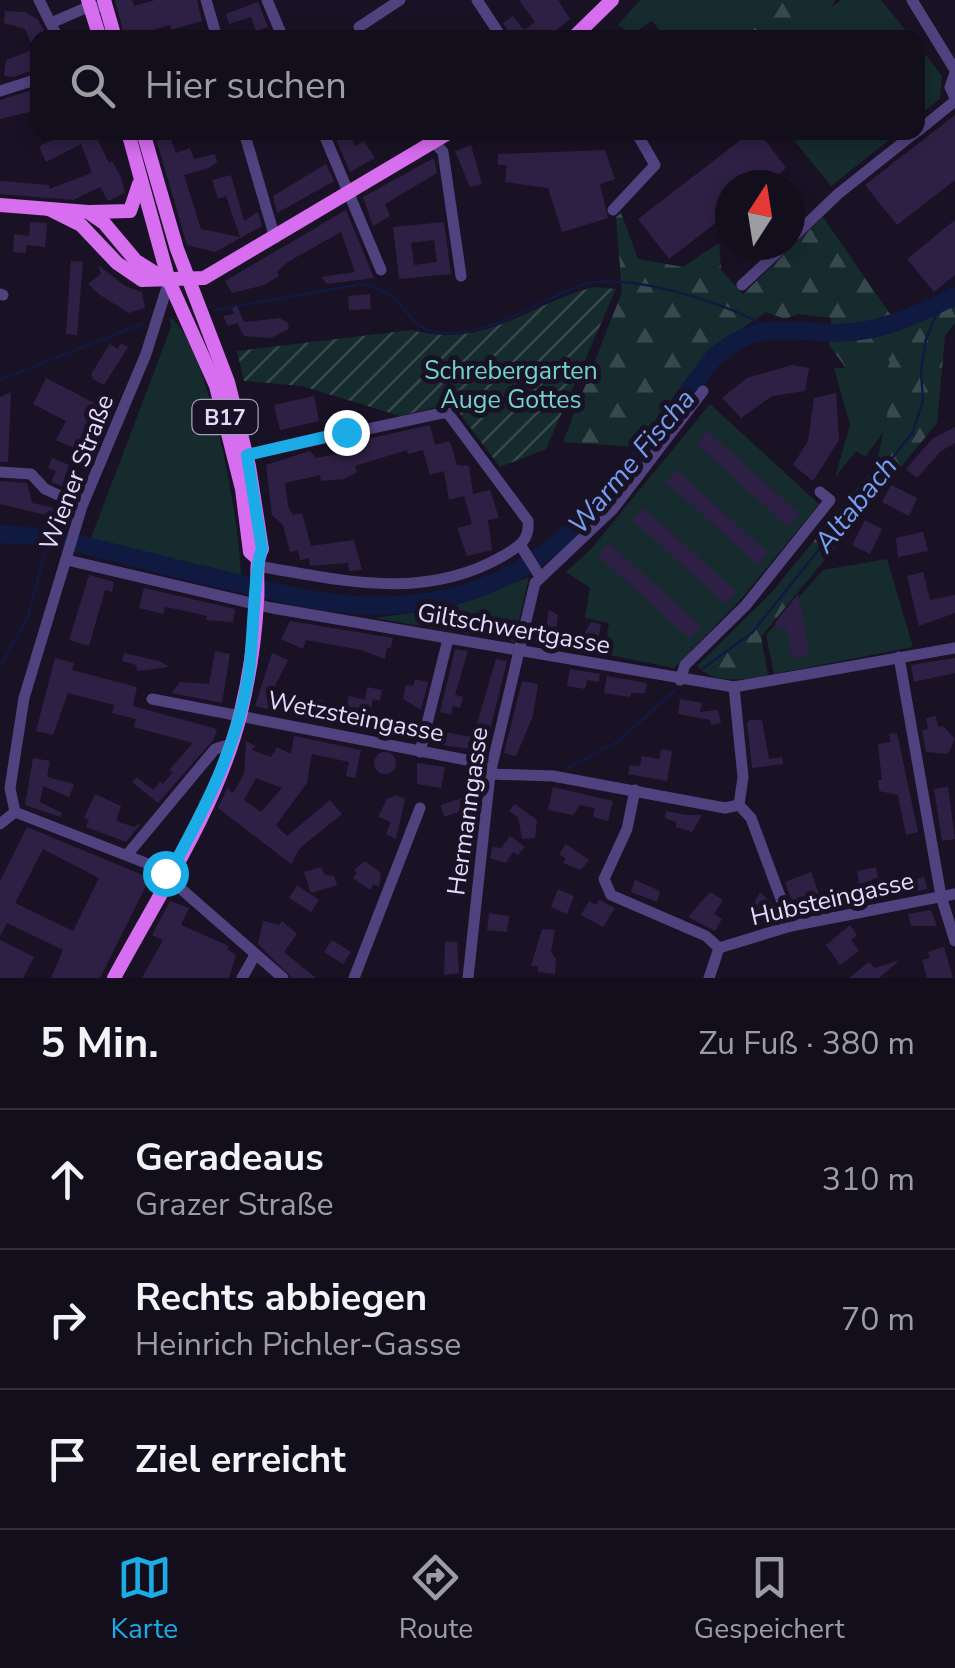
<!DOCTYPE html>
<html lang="de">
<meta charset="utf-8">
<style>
body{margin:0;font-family:"Nunito Sans",sans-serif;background:#1c1725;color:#f1f3f6}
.compass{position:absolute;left:715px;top:170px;width:90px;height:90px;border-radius:50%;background:#130e1c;box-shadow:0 5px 15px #0003;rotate:12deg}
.stop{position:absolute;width:30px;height:30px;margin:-22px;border:8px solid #1babe6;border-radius:50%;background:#fff}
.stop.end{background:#1babe6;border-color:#fff;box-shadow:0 2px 10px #0008}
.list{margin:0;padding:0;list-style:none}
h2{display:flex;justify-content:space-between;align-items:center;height:130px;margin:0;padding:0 40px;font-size:42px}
h2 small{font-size:32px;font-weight:400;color:#9d9ca3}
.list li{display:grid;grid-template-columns:65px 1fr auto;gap:30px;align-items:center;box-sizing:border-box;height:140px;padding:0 40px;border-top:2px solid #322e3b}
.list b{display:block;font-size:38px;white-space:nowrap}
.list p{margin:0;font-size:32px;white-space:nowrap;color:#9d9ca3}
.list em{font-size:32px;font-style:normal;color:#9d9ca3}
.icon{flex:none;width:55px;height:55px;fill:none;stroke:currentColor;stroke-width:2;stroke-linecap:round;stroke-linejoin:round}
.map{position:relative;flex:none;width:955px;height:978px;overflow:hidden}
.search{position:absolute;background:#130e1c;box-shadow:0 5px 15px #0003;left:30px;right:30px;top:30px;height:110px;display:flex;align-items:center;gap:25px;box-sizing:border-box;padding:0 35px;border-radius:20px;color:#9d9ca3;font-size:38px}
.sheet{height:550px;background:#130e1c}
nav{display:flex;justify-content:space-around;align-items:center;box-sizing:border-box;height:140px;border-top:2px solid #322e3b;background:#130e1c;font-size:28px;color:#9d9ca3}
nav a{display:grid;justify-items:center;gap:5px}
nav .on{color:#1babe6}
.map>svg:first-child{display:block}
.green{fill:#162b2e}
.forest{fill:url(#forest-firs)}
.garden{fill:url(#garden-furrows)}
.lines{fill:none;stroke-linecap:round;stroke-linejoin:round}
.stream{stroke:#101940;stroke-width:2.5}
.river{stroke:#101940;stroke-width:18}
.building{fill:#2e2044;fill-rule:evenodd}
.minor{stroke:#50427f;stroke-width:11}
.major{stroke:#d76def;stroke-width:14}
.route{stroke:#1babe6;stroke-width:12}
.labels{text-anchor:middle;stroke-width:10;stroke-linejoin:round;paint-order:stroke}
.shield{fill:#191225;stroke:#a79ebb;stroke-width:2.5}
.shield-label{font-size:22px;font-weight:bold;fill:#e4dafb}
.park-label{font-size:25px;fill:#6ed4cd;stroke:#191225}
.street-label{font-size:25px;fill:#e4dafb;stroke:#191225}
.water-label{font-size:28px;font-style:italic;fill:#749ff0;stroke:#191225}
</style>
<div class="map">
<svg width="955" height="978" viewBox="0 0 955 978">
<defs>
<pattern id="forest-firs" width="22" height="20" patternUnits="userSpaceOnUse" patternTransform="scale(2.5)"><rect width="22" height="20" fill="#162b2e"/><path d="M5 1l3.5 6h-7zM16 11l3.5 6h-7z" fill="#38494d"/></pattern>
<pattern id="garden-furrows" width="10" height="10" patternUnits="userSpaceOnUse" patternTransform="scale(2.5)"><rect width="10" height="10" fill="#162b2e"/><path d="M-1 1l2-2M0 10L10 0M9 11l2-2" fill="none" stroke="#38494d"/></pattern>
</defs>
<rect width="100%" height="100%" fill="#191225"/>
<!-- green -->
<g class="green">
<polygon points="640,0 835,0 832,7 841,0 881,0 911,37 665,37 652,21 626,38 623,27 617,26"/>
<polygon points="918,45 942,76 940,99 918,116"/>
<polygon points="788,133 898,133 831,186"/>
<path d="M170 317C210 345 244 540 241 590L85 554 171 327Z"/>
<polygon points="881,349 890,362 874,395 889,406 884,431 865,457 856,451 835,477 850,425 834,368 846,368"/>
<polygon points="710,404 819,504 743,597 674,668 604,654 609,623 585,618 590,588 566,572 591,549"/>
<polygon points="887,559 913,647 774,674 766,635 823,570"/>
<polygon points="529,577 514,642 374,618 448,608"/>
</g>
<!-- forest -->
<g class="forest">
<polygon points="760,0 821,0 778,37 758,37 745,19"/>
<path d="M621 213 638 259 683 267 719 243 721 270 743 294 823 217 892 317 955 290V323L945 336 937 423 761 637 768 675C744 679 716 686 697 666L771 593 876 466 889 406 874 395 890 362 880 350 846 368 829 345 831 318 798 314 785 319 766 312 706 353 636 447 563 442 622 292 616 217Z"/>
</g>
<!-- garden -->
<path class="garden" d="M594 287 616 289 546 449 500 467 452 403 400 416 302 386 244 381 237 351 411 330C488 350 527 304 594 287Z"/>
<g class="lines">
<!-- stream -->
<g class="stream">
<path d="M215 310 362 284C410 292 404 333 443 333 495 334 532 304 579 286 622 269 732 304 770 329"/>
<polyline points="0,380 142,324"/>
<polyline points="0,666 28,617 48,540"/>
<polyline points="702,669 752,633 913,432 923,400 921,371 926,339 941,303"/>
<polyline points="567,768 619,741 675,690"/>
</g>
<!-- river -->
<path class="river" d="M0 534C62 535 127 557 187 571 243 583 301 602 359 605 545 614 615 487 714 357 765 314 795 337 853 332 888 329 924 311 955 296"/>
</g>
<!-- building -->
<g class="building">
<polygon points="115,0 132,0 134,6 155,0 197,0 202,21 171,30 170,25 142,33 143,38 125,38"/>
<polygon points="519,0 558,0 570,19 546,38 512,38 503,23 513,16 524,30 535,22"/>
<polygon points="258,2 268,27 256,31 251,17 229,24 226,14"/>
<polygon points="5,11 25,12 38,20 47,36 38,38 38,68 14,77 4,76 6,60 34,49 25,29 4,23"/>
<polygon points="33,90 38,91 38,110 0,119 0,100"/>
<polygon points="955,115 955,180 897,225 865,185"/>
<polygon points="71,132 94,132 109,163 112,161 121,177 125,193 108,201 100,187 73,200 0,194 0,181 49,185 49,189 92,173 81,144 46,162 39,146"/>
<polygon points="154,132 169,135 176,153 190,148 194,159 215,154 217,162 209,168 184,175 201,229 240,237 226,196 218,199 212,180 231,175 244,221 258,212 262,226 215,252 187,245"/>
<polygon points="333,132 349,132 355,146 364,141 375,158 350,172"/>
<polygon points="751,132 759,132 786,168 765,185 730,185 730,212 669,259 638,219"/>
<polygon points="471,145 482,184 470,187 455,151"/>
<polygon points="605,150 615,179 600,184 608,218 562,232 548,188 505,182 507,165 498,165 498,154"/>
<polygon points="434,158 437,173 385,204 390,216 373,226 363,197"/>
<polygon points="326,164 334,181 277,213 273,196"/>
<polygon points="346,210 374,278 327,284 321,277 355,272 341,232 286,263 277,272 279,276 264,285 232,293 225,281"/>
<polygon points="955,220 955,275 934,292 907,259"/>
<polygon points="30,222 47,223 45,247 26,245 26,253 13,252 14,234 29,236"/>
<path d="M444 222 451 274 399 279 393 227ZM434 240 437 262 414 265 411 243Z"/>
<polygon points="71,261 83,262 77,335 66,334"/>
<polygon points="98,265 125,286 142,292 145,308 129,313 100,295 88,284 101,274"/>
<polygon points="370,294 371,309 349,310 348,296"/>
<polygon points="237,306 244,322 280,318 288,323 289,329 271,338 244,336 237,323 228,326 223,316 234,314 232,308"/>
<polygon points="121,343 128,347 104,385 93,379 91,374 110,344 118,349"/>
<polygon points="792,365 809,368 805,391 772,396 741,418 722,398 747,378"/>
<polygon points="46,378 98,405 76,449 56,440 66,421 33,404"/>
<polygon points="11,392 8,462 0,462 0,397"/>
<polygon points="836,393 839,440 813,481 793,465 808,441 814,398"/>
<polygon points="314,396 319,421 280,430 274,405"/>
<polygon points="430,425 435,445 450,441 457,465 469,466 473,494 490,490 499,518 488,520 492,550 467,556 457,528 472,524 464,496 449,500 444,471 430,475 423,450 408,454 407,450 355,466 357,472 344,479 321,481 320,475 285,483 288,506 293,515 302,513 311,546 354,540 362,570 349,571 348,563 310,566 309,558 300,560 298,550 290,552 283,525 272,515 266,465 310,451 316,458 336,454 359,448 358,443 363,440"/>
<polygon points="955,427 955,443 941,451 917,478 906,469 932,439"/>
<polygon points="707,431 800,514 788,527 696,444"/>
<polygon points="52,458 69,465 62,486 51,482 56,471 48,468"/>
<polygon points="677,470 768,553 758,565 666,482"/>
<polygon points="0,481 27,483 32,503 60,509 58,518 0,504"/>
<polygon points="891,485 917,498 909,516 882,502"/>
<polygon points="644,508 737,592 726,604 632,520"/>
<polygon points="865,520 882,529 870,554 852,545"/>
<polygon points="923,532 928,551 898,557 896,538"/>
<polygon points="609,543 701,626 690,639 598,556"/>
<polygon points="923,572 930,600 955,595 955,613 919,626 907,576"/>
<polygon points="89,575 114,582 112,592 105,590 89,646 69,640"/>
<polygon points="144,588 235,609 233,622 206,620 207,616 176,609 165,607 163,614 139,608"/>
<polygon points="798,594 810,655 792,658 786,628 777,629 775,623"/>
<polygon points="549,610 558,615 556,629 584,634 591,622 601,624 596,651 543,642"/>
<polygon points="290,621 393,638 391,648 387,648 385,659 361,650 306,640 303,649 281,639"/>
<polygon points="455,649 468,651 455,695 463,697 460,708 453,706 451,715 440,712"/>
<polygon points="215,651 230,654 222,703 172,693 180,682 209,684"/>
<polygon points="124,653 159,661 170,667 137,671 136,665 122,661"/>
<polygon points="272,653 288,660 271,694 311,711 316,699 325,701 323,710 331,712 329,724 255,706"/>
<polygon points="55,658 74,663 72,670 137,687 133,706 217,729 214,739 158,803 132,782 137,777 153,790 160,782 163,784 173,772 169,770 193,743 134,727 136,719 112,713 114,705 68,693 53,735 36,731"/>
<polygon points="955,658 955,673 914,682 911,665"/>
<polygon points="496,659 507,661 485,751 435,744 437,731 473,737"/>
<polygon points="570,669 600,674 599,682 587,680 585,689 567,686"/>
<polygon points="607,676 647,683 645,693 631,693 630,697 604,693"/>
<polygon points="415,679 428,682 421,710 403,699 406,685 413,686"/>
<polygon points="522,681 538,684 533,716 516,756 504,753"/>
<polygon points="367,687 382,690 380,701 373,699 369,717 383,721 381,730 374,732 349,725 352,712 346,710 349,696 365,700"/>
<polygon points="680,699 702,703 700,712 718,710 721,723 711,725 710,720 678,714"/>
<polygon points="936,716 938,727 943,726 955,739 948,754 926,752 922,730 928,729 926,718"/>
<polygon points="750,720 762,720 769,759 782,757 783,764 752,768 747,722"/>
<polygon points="897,733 918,832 906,835 898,795 879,791 878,780 882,780 878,744 891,742 889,734"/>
<path d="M294 736 361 750 355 778 346 776 349 762 312 754 307 783 276 825 287 836 330 800 342 814 300 848 291 864 218 808 227 788 233 793 244 774 246 741 255 746 252 750 271 757 277 747 291 754ZM256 778 282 788 261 812 244 800Z"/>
<polygon points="661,749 672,751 667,781 628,774 630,765 640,766 642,756 659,759"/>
<circle cx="385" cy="763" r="11"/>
<polygon points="33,758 50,761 47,777 74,784 69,797 43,786 40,802 62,813 60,817 25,805"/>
<polygon points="417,763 445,767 441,788 417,784"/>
<polygon points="553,787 613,801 608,821 593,817 595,808 580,805 573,815 548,810"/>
<polygon points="948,787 955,839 942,841 934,789"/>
<polygon points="95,794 121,806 116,821 134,827 142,822 126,842 86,827 89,820 84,818"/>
<polygon points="396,795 405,799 396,839 386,834 391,822 378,817 387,799"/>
<polygon points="465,797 476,804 474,830 464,829 467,809 444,817 441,805"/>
<polygon points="515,804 537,820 535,838 522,839 518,817 509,811"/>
<polygon points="666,811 687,815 702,815 692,832 676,827 676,822 665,818"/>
<path d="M27 827 150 878 100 978H51L63 950 7 923 0 936V881ZM43 849 99 878 73 931 15 903Z"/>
<polygon points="510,836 525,847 518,855 513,852 506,863 490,858 492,847 501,848"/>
<polygon points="566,844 589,860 581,870 563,863 566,859 559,854"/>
<polygon points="365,861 381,873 379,887 374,884 370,890 353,878 357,873 354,870"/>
<polygon points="321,867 325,875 334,876 337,885 311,893 304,872"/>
<polygon points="876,867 878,878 871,879 875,900 851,905 848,892 860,890 857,871"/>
<polygon points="811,872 821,899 795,909 785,882"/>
<polygon points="906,876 907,881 924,877 927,889 899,894 896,878"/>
<polygon points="635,880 660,891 657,902 631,892"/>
<polygon points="297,885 319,900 311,912 289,898"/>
<polygon points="558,889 574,896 567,914 551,907"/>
<polygon points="710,892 723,900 714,914 722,919 715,931 688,917"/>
<polygon points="760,892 773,905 766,917 750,911"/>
<polygon points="599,900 615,908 603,927 581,915 589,901 596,905"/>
<polygon points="170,901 189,908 181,925 229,946 227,949 236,955 229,978 142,978 163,940 152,935"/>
<polygon points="931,910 937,926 911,926 908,914"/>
<polygon points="489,913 509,916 507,932 487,930"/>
<polygon points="263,921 279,925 282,921 297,934 284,952 316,978 292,978 258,944"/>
<polygon points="850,925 857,935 851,940 859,951 840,965 826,945"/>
<polygon points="542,929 555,930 551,952 556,959 555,974 538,972 538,966 531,966"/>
<polygon points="0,940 34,957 23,978 0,978"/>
<polygon points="332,940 351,952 343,964 324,952"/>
<polygon points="445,941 457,942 459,973 444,975"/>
<polygon points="944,947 953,978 927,978 922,960 930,958 928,952"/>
<polygon points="900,960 879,978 849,978 869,962 875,968"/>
</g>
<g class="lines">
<!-- minor -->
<g class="minor">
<polyline points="39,0 58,38"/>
<polyline points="206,0 217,38"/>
<polyline points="267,0 283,38"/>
<polyline points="477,0 502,38"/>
<polyline points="912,0 955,70"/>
<polyline points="51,23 90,6 98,7"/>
<polyline points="359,27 400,0"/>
<polyline points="955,73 950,87 955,98"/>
<polyline points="0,91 38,79"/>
<polyline points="918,131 955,101"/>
<polyline points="244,132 275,238"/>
<polyline points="323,132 381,270"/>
<polyline points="435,143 443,152 461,276"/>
<polyline points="613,210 655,165 636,132"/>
<polyline points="790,240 838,194 916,132"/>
<polyline points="742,285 785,245"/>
<polyline points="0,294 3,295"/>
<path d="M247 455 447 412 528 521C530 541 518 547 503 556 423 602 342 580 257 566"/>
<polyline points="0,472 31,474 45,489 82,506"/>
<polyline points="521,546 539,575"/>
<polyline points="67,560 272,608 734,687 955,648"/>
<polyline points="899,657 941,896 955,941"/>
<polyline points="680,680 685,665 746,605 830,500 820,492"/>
<polyline points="734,687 743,777 739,805 751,818 791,926"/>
<polyline points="152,699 492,765"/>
<polyline points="420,752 448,639"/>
<polyline points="490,774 553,776 725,808 739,805"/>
<polyline points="635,790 627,829 604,879 611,895 706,936 719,948 709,978"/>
<polyline points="15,812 10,788 24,698 82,506 146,354 169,281"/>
<polyline points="15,812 156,867 283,978"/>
<polyline points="0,824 15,812"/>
<polyline points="127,855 215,749 231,744"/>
<polyline points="719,948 791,926 955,894"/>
<polyline points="242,978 255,955"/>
<polyline points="354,978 420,808"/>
<polyline points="468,978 490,774 535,583 613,509 703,391"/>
</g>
<!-- major -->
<g class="major">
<polyline points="88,0 100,38"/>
<polyline points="104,0 115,38"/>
<polyline points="573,38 612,0"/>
<polyline points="128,132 169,281 216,386 242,489 250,552 257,558"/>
<polyline points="0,205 88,212 104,223 136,261 168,281"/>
<polyline points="49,209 81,225 117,263 142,280 204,278 450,132"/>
<polyline points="91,212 130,211 139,184"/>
<path d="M114 978C159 894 216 809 240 716 249 679 255 640 257 602 259 585 254 564 262 549L249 466 228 382 177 249 143 132"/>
</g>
</g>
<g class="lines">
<!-- route -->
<path class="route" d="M165 873 168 876C203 812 236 750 248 678 253 652 254 564 262 549L247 455 346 432"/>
</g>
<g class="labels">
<!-- shield labels -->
<rect class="shield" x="192.5" y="400" width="65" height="34" rx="8"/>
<g class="shield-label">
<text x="225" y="425">B17</text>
</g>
<!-- park labels -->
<g class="park-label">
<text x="511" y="379">Schrebergarten<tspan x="511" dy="29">Auge Gottes</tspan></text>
</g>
<!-- street labels -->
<g class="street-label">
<text transform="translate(76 472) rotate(-69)" y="9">Wiener Straße</text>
<text transform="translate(514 628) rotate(10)" y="9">Giltschwertgasse</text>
<text transform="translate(356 716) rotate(11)" y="9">Wetzsteingasse</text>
<text transform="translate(467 811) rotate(-82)" y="9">Hermanngasse</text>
<text transform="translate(832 898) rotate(-13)" y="9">Hubsteingasse</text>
</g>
<!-- water labels -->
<g class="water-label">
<text transform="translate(631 461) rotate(-50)" y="10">Warme Fischa</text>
<text transform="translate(855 504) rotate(-51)" y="10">Altabach</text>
</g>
</g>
</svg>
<svg class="compass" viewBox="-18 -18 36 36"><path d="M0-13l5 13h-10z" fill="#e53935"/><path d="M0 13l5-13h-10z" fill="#9d9ca3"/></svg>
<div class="stop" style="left:165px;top:873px"></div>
<div class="stop end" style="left:346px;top:432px"></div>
<div class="search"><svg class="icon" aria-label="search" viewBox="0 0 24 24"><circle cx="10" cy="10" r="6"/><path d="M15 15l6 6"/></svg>Hier suchen</div>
</div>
<section class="sheet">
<h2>5 Min.<small>Zu Fuß · 380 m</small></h2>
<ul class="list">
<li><svg class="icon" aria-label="ahead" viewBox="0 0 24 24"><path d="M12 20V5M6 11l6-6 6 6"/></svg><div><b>Geradeaus</b><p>Grazer Straße</p></div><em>310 m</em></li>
<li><svg class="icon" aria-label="right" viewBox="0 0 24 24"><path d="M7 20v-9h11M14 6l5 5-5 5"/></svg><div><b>Rechts abbiegen</b><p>Heinrich Pichler-Gasse</p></div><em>70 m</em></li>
<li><svg class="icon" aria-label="arrive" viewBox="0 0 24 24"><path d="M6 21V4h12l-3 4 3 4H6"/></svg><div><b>Ziel erreicht</b></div></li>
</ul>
</section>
<nav>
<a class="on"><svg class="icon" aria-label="map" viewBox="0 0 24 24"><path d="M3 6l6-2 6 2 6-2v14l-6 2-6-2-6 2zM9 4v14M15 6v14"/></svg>Karte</a>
<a><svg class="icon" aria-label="directions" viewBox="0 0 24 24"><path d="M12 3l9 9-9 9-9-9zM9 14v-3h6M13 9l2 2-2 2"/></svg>Route</a>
<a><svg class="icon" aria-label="saved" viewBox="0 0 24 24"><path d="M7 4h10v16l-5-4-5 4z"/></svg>Gespeichert</a>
</nav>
